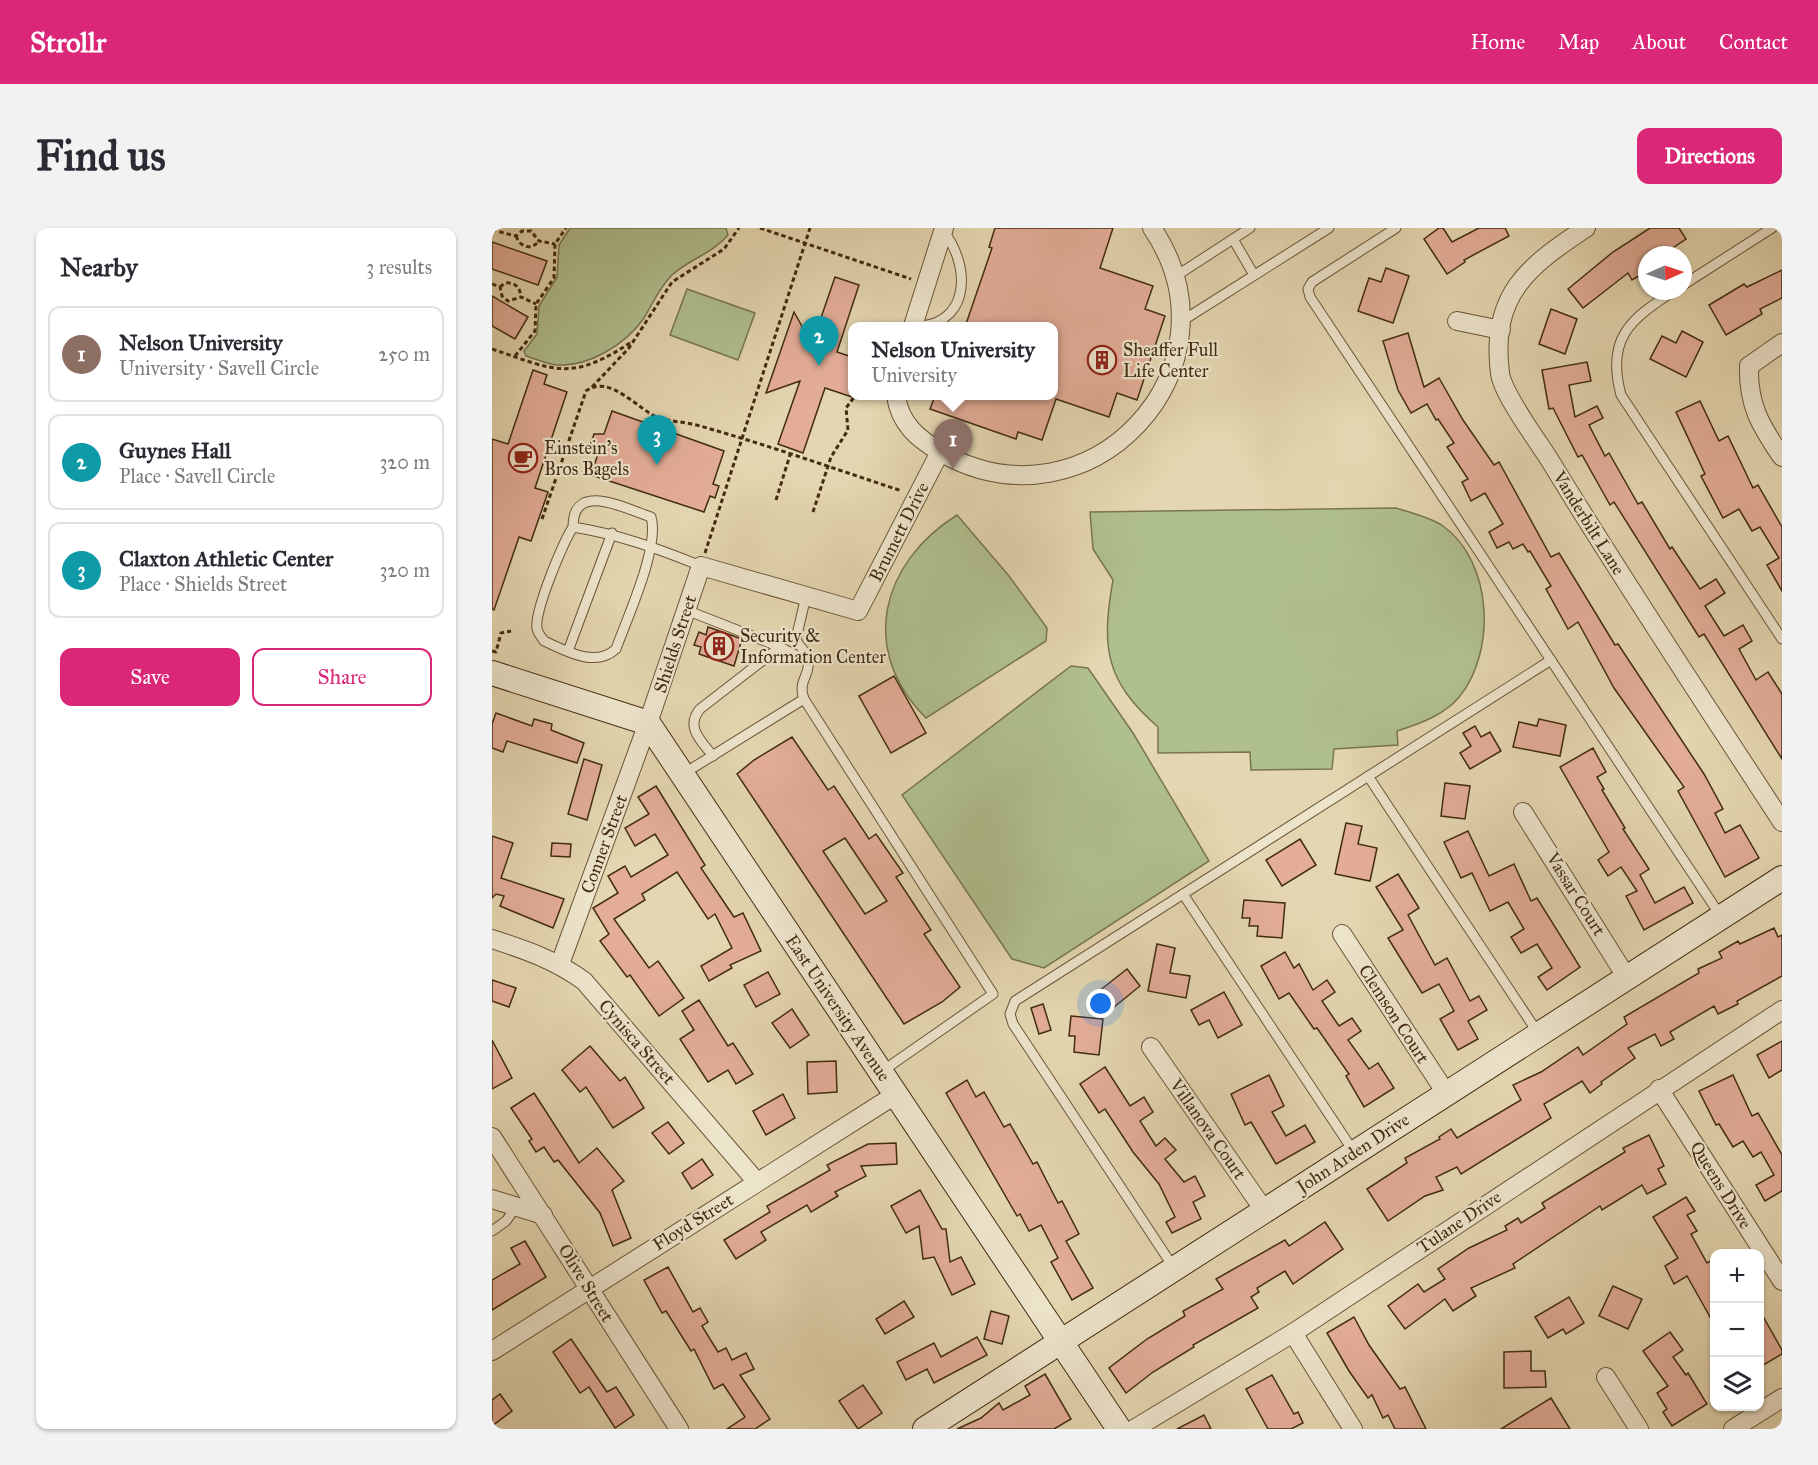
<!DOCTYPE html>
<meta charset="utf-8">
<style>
body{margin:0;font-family:"IM FELL Great Primer",serif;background:#f2f2f3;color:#2b2b33}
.controls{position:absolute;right:18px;bottom:18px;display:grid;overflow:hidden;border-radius:12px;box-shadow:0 2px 4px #0004}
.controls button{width:54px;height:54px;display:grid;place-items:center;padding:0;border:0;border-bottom:2px solid #e1e1e2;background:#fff;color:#2b2b33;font:30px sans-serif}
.compass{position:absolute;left:1146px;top:18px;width:54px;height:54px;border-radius:50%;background:#fff;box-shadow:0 2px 4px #0004;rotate:87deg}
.you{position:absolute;left:609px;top:776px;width:21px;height:21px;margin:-15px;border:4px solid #fff;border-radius:50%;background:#1a73e8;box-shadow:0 0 0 9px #1a73e833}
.badge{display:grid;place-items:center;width:39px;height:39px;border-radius:50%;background:#db2777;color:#fff;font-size:20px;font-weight:700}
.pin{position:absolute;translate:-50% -50px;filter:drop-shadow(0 2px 3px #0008)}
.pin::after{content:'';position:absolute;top:32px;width:21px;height:18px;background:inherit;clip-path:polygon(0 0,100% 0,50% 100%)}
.popup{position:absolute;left:356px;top:94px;width:210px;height:78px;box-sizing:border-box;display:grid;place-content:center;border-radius:12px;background:#fff;filter:drop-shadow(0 2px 4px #0005);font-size:20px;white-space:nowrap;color:#7c7c81}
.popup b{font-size:22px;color:#2b2b33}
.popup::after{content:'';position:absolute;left:50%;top:100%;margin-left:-12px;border:12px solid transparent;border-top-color:#fff}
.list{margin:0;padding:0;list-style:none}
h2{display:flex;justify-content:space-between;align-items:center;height:78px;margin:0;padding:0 24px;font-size:26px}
h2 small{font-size:20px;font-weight:400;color:#7c7c81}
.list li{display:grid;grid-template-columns:39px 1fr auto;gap:18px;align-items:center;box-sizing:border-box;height:96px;margin:0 12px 12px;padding:0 12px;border:2px solid #e1e1e2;border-radius:12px}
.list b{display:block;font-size:22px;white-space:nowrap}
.list p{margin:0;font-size:20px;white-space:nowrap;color:#7c7c81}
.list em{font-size:20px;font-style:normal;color:#7c7c81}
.actions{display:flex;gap:12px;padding:18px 24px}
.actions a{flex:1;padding:14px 0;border:2px solid #db2777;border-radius:12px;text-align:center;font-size:21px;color:#db2777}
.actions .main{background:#db2777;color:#fff}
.icon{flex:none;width:33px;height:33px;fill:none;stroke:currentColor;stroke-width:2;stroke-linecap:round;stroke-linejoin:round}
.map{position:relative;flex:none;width:1290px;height:1201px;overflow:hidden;border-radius:12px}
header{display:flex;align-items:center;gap:36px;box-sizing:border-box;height:84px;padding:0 30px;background:#db2777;color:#fff}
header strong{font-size:28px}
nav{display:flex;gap:33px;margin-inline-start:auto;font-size:21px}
.intro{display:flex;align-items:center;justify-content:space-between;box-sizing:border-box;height:144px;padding:0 36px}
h1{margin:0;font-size:42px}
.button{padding:15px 27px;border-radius:12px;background:#db2777;color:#fff;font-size:21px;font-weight:700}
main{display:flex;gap:36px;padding:0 36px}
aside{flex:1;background:#fff;border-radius:12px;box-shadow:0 2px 4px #0004}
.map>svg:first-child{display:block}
.green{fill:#b0bf8e;stroke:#79764f;stroke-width:1.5}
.building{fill:#e3ad98;stroke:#422c10;stroke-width:1.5;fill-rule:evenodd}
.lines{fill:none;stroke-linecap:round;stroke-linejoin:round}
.lane-casing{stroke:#6a5638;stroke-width:11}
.street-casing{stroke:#6a5638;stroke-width:20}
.secondary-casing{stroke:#422c10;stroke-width:26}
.path{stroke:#422c10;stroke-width:3;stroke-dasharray:4.5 3;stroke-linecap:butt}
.lane{stroke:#ede4cc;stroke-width:9}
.street{stroke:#ede4cc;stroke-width:18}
.secondary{stroke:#ede4cc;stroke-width:24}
.labels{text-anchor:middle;stroke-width:4.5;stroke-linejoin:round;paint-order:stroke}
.poi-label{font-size:18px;fill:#422c10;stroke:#ede4cc;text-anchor:start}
.street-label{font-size:18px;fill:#422c10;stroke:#ede4cc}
</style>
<header>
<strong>Strollr</strong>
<nav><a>Home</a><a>Map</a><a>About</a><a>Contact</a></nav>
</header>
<div class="intro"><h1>Find us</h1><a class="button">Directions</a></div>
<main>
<aside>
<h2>Nearby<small>3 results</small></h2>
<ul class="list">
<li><span class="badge" style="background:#8d6e63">1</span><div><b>Nelson University</b><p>University · Savell Circle</p></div><em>250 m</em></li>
<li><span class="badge" style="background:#0f9aa8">2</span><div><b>Guynes Hall</b><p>Place · Savell Circle</p></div><em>320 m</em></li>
<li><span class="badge" style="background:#0f9aa8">3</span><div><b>Claxton Athletic Center</b><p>Place · Shields Street</p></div><em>320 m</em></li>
</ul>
<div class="actions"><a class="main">Save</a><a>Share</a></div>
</aside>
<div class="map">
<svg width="1290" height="1201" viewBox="0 0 1290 1201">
<rect width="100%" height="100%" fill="#e4d6b0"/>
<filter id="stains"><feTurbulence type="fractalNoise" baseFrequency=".00333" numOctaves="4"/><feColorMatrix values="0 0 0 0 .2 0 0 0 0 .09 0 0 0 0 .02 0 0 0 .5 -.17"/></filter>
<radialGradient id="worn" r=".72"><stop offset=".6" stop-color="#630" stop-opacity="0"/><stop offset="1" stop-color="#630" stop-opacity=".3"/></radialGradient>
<!-- green -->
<g class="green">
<path d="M78 0H234L236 7C220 26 197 31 180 47 167 60 161 75 152 90 134 116 97 139 65 137 55 136 44 131 34 128L32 123 45 106 47 78 65 49 67 17Z"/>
<polygon points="195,61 263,85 246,132 178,107"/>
<path d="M904 280C919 285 938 289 951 298 1001 334 1004 423 968 468 953 487 927 496 905 503L906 517 842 521 840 541 759 542 758 524 666 525V499C613 453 609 419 621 352L601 321 598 284Z"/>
<path d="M465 287 517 348 555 400 554 413 434 490C366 422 389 335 465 287Z"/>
<polygon points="579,438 596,440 641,505 717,633 552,740 520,731 410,567"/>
</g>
<!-- building -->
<g class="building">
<polygon points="503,0 621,0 608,40 661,58 653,81 673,88 645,172 625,165 617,189 564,171 550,212 526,204 524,211 438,181 443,168 561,168 561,99 473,99 500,20 497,19"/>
<polygon points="947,0 951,0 960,14 987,0 1013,0 1017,8 972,32 973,34 955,46 932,11"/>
<polygon points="1158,0 1187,0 1194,11 1170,27 1155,27 1155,43 1140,52 1136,45 1091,80 1076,61 1121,24"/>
<polygon points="0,14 55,33 46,57 0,41"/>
<polygon points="894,40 917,48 901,95 866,83 877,50 889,54"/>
<polygon points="1290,42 1290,70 1268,81 1270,86 1234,107 1217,77 1252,56 1255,59"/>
<polygon points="343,49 367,57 345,124 360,129 360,169 333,160 311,225 286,216 308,153 274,165 302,84 320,116"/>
<polygon points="0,68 36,89 23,111 0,98"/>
<polygon points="1059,81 1085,91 1073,126 1047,116"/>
<polygon points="1190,103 1211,114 1194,149 1158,131 1170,108 1184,115"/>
<polygon points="916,105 932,159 947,150 971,192 1002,237 1007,234 1059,329 1067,325 1123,417 1126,416 1212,546 1231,581 1223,585 1233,605 1248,597 1267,630 1233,649 1186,563 1192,559 1122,460 1086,394 1076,401 1054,361 1059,358 1038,323 1036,324 1031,316 1021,321 1017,314 1005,320 997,304 1011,296 993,265 979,273 970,254 976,251 955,219 962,215 946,191 944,192 935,176 919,185 906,162 891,113"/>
<polygon points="1095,134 1099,153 1077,157 1083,189 1105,178 1111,190 1097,197 1113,228 1117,225 1146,276 1150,274 1178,321 1180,319 1208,361 1224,351 1233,365 1213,378 1232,408 1251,397 1260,413 1247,421 1264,452 1276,444 1290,466 1290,531 1212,406 1207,409 1122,274 1118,277 1090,227 1086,229 1061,180 1057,181 1050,142"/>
<polygon points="41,142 55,147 52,156 75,164 43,260 56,264 39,313 27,309 2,382 0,381 0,211 16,216"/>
<polygon points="1208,173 1227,213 1236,208 1261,260 1266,257 1290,299 1290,363 1275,337 1287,330 1268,299 1260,303 1247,281 1231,290 1209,248 1213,246 1184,184"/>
<polygon points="120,183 232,223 221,256 227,258 223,270 218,268 212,284 99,247 106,226 98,218 102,206 112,206"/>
<polygon points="216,399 250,411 242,438 207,426 209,419 202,417 207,404 214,407"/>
<polygon points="402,448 434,505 399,525 367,468"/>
<polygon points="4,485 40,498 42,491 60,496 59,502 92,515 85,535 15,513 11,524 0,520 0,496"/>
<polygon points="1047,491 1074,497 1068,528 1021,519 1027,494 1045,498"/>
<polygon points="983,498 989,509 998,504 1009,523 978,541 968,525 979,518 971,505"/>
<path d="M300 509 336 562 342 558 377 611 384 606 411 645 404 649 439 702 432 706 468 759 450 774 412 796 245 546 262 532ZM353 610 395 673 373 686 331 623Z"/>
<polygon points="1101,520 1114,544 1105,549 1112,561 1110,562 1133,600 1131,601 1157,641 1148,647 1163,675 1192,659 1201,675 1152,702 1134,668 1145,663 1129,639 1116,648 1106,632 1117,624 1068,539"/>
<polygon points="92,531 110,537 95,592 76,586"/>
<polygon points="953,555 978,558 973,591 949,588"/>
<polygon points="164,558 213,637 209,640 242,689 251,685 269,723 238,737 240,740 217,753 209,738 240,720 223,686 216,691 185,644 150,666 153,672 122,691 157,740 166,733 192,770 167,788 138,747 135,749 108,713 117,706 101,680 126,665 116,648 133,638 139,649 176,627 163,606 143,618 133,600 157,586 146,569"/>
<polygon points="854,595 870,598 866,616 885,620 878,653 843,646"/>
<polygon points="976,603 997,648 1022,636 1039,673 1045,670 1088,739 1055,762 1046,749 1060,740 1045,716 1029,725 1019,709 1032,701 1016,674 998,683 980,645 969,650 952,614"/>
<polygon points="0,608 21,615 9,650 72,671 61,700 8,678 12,668 4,666 0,670"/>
<polygon points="808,611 824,637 790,658 774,632"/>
<polygon points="60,615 79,616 78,629 59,628"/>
<polygon points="906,646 927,680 916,687 943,737 955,730 978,773 987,768 995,782 976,793 986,811 966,822 948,791 962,783 947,756 930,765 896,710 911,702 884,659"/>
<polygon points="752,672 793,675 790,710 765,708 766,698 757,698 758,690 750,690"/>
<polygon points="1282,700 1286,709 1290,707 1290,748 1245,773 1246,776 1226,786 1222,778 1178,804 1182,811 1169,818 1163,806 1136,820 1143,830 1109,854 1110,856 1098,865 1090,853 1052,876 1059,890 969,946 965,939 944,949 951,962 933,968 896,993 875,961 915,935 913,930 948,911 947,909 959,901 965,910 1029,872 1021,857 1049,844 1086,819 1091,827 1135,796 1132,789 1207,745 1206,741 1230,730 1227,724 1246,713 1248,716"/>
<polygon points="665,716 683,720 678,745 698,748 694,770 656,763"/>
<polygon points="793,724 802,740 807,736 821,762 835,752 843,764 830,773 847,798 860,790 869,803 856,812 877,841 886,835 902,860 872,879 854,848 857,846 825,800 822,801 797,765 787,771 769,738"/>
<polygon points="635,741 648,758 616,784 602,767"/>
<polygon points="276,744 288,766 264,779 252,757"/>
<polygon points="0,752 24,760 17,779 0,773"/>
<polygon points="732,764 750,797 726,810 717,792 707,797 699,782"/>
<polygon points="207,772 236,818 241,815 261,846 244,856 236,842 216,854 188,811 202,802 190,783"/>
<polygon points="551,776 559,802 547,806 539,780"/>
<polygon points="300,781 317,807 298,820 280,795"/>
<polygon points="579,788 611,791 607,827 582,824 583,808 577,808"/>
<polygon points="0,812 20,850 0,861"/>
<polygon points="1290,813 1290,842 1277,850 1265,827"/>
<polygon points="98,818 128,853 133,849 152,880 121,900 94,859 88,864 70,842"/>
<polygon points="344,833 345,864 316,866 315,834"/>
<polygon points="613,839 638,878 652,869 661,884 648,893 664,918 673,910 684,922 673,931 692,954 703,948 713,968 701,974 709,991 680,1005 674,994 683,989 667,956 641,924 613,881 607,885 588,856"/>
<polygon points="777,847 792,878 780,884 794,908 813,897 823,914 784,936 759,894 753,897 739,866"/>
<polygon points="1241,847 1260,888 1266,885 1290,927 1290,963 1273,973 1264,957 1282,947 1269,924 1261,929 1251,913 1241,919 1227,896 1224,897 1207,863"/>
<polygon points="475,852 484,869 492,864 512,899 518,896 541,936 545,934 566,975 570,973 587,1006 574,1013 601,1060 580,1072 559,1034 566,1030 549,997 537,1003 528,986 525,988 454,865"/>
<polygon points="42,865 87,935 105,920 132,953 120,962 139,1010 121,1018 108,985 66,932 62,934 52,919 44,924 37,913 40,911 19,880"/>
<polygon points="291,866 303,890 274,907 261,883"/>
<polygon points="176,894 192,915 177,926 160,905"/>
<polygon points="1157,907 1172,938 1166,941 1174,956 1155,966 1150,957 1110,982 1108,978 1021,1036 1023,1040 979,1060 984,1068 961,1083 953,1071 913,1101 896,1078 926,1056 932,1064 953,1051 946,1041 977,1020 1015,1002 1013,998 1026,990 1029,995 1053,980 1050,975 1133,924 1131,920"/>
<polygon points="404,915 405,936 369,938 374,948 343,964 346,968 319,984 315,977 269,1004 274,1012 244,1031 232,1012 278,984 275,978 338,942 335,937 376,916"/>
<polygon points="210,931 221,947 200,961 190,945"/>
<polygon points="428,962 450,1001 454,1001 458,1034 469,1029 483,1056 460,1067 442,1029 431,1031 427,998 414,1005 399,978"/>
<polygon points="1194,969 1203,983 1195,987 1205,1003 1199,1006 1215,1035 1222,1031 1222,1096 1195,1048 1182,1056 1173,1038 1186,1030 1161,989"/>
<polygon points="833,994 851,1021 801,1056 793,1043 765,1060 767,1064 759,1069 766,1080 701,1117 702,1119 661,1144 634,1165 617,1140 655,1111 693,1088 691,1083 731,1061 724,1051 793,1012 797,1018"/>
<polygon points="33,1013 54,1049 0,1082 0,1052 28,1036 19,1020"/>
<polygon points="176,1039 201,1084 208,1080 216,1094 210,1098 226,1124 234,1120 240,1132 254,1125 262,1141 248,1147 278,1191 263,1201 235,1201 253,1189 231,1156 222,1161 202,1121 199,1123 174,1083 170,1085 152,1052"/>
<polygon points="1121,1058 1150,1071 1136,1101 1107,1088"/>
<polygon points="1077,1069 1092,1095 1074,1106 1071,1101 1056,1110 1043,1089"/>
<polygon points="412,1073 422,1089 393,1106 384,1091"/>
<polygon points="499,1083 517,1088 510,1116 492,1111"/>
<polygon points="1268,1083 1290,1122 1290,1126 1268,1139"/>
<polygon points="862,1089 877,1117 908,1161 913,1159 934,1201 903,1201 896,1187 891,1190 880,1167 876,1170 857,1143 835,1105"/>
<polygon points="1178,1104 1191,1122 1181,1129 1194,1147 1196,1145 1215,1176 1180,1198 1171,1184 1175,1181 1165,1165 1176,1158 1151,1123"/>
<polygon points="485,1109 495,1127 442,1155 435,1141 414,1152 405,1134 442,1115 449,1129"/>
<polygon points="79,1111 115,1164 124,1159 142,1187 123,1200 97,1159 88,1165 61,1124"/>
<polygon points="1039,1123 1039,1143 1053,1143 1054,1159 1012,1160 1012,1124"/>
<polygon points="553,1146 579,1191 562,1201 465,1201 489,1190 507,1175 511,1182 538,1167 533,1158"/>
<polygon points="780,1147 802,1186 806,1184 811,1195 799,1201 776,1201 754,1161"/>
<polygon points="371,1157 390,1185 366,1201 347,1173"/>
<polygon points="8,1166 20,1183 0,1198 0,1172"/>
<polygon points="1059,1170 1078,1201 1009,1201"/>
<polygon points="712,1187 719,1201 685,1201"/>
</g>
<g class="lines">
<!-- lane casing -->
<g class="lane-casing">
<g id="lane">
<polyline points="904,0 820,54 816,61 818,69 1228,687"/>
<polyline points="741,11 762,47"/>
<polyline points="684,48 758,0"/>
<polyline points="1191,57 1280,0"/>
<path d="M1182 63C1137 92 1114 111 1129 167L1290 411"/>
<polyline points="690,93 837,0"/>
<path d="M430 98C480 92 477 34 451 3"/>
<path d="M81 299C81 252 134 281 159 289 168 319 135 390 124 421 103 440 74 423 52 413 50 410 46 405 45 401 42 383 71 315 81 299 126 306 167 321 209 338"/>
<polyline points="194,382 288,419"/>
<polyline points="76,423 120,305"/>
<path d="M312 471C305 452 319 448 316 432 315 422 306 419 304 411L314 368"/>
<path d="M221 528C209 513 193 499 208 481L288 419 317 434"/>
<polyline points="191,546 312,471 501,766 389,844"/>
<polyline points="876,548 1046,805"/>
<polyline points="691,666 862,924"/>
<polyline points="0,1003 14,993 24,979"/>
<polyline points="682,1040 521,796 518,786 523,773 1059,432"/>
</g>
</g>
<!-- street casing -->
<g class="street-casing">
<g id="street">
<path d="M1094 0C1036 38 998 67 1008 145 1010 165 1045 212 1057 231 1132 354 1212 474 1290 594"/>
<polyline points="965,93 1009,102"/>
<polyline points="421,98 452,0"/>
<path d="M1290 115 1257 138C1256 177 1268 197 1290 229"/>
<path d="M404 168C408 196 426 211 450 225 597 308 755 140 660 0"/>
<polyline points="1031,584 1135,750"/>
<polyline points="850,706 954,865"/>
<path d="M0 711C34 722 63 732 92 753L264 953"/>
<polyline points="68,736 156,495 209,338 366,383 448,224"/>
<polyline points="659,819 772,982"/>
<polyline points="1167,861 1290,1053"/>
<polyline points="0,909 187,1201"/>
<polyline points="0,971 51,987"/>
<polyline points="801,1105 861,1201"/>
<polyline points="0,1123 403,867"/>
<polyline points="1114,1149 1147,1201"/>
<polyline points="642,1201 801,1105 1290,782"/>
<polyline points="1241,1201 1290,1170"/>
</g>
</g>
<!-- secondary casing -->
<g class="secondary-casing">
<g id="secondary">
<polyline points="0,445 156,495 627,1201"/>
<polyline points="433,1201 1290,650"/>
</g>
</g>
<!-- path -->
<g class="path">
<polyline points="268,0 419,51"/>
<polyline points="0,2 24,8 30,3 39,3 47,13 63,16"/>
<path d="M24 8C28 19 39 23 47 13"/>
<polyline points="0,56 8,59 10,68 16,73 29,69 44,76"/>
<path d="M8 59 13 55C23 54 28 59 29 69"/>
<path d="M0 121C65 143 79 154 141 113"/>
<polyline points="23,128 43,103 44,76 62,50 63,16 74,0"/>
<polyline points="100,159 137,120 180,54 232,21 247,0"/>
<polyline points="284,272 298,227"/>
<polyline points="321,284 339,229 356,202 354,180 363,168"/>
<path d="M50 291 94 163C118 145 147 183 167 190 181 194 195 194 208 198 276 217 343 241 410 263"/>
<polyline points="213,325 318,0"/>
<polyline points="0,423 4,424 9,405 19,403"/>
</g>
<!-- lane -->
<use href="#lane" class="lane"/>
<!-- street -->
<use href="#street" class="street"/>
<!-- secondary -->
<use href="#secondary" class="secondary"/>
</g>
<!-- icons -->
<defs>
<g id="building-ring" transform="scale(1.5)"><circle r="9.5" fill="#ede4cc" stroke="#8f2418" stroke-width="1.5"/><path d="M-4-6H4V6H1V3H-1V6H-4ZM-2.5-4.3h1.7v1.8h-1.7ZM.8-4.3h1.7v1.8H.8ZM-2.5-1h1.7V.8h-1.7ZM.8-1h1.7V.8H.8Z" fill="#8f2418"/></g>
<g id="cafe-ring" transform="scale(1.5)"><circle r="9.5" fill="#ede4cc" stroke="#8f2418" stroke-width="1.5"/><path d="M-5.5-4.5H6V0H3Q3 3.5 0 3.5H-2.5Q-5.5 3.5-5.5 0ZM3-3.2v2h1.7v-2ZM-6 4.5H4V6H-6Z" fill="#8f2418"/></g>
</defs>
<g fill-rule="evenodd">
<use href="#building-ring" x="610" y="132"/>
<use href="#cafe-ring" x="31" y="230"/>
<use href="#building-ring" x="227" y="418"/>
</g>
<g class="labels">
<!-- poi labels -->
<g class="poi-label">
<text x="631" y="128">Sheaffer Full<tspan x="631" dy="21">Life Center</tspan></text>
<text x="52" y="226">Einstein's<tspan x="52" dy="21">Bros Bagels</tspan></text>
<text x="248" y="414">Security &amp;<tspan x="248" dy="21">Information Center</tspan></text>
</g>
<!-- street labels -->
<g class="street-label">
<text transform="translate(1097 295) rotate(58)" y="6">Vanderbilt Lane</text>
<text transform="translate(407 304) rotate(-63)" y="6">Brumett Drive</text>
<text transform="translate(183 416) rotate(-72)" y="6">Shields Street</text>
<text transform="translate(112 616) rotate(-70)" y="6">Conner Street</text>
<text transform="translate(1084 666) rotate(58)" y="6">Vassar Court</text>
<text transform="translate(346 780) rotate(56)" y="6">East University Avenue</text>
<text transform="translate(902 786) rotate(57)" y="6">Clemson Court</text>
<text transform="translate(145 814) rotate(49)" y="6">Cynisca Street</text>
<text transform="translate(716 901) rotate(55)" y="6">Villanova Court</text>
<text transform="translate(861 925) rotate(-33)" y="6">John Arden Drive</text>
<text transform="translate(1229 957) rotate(58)" y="6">Queens Drive</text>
<text transform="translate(201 994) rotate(-32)" y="6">Floyd Street</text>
<text transform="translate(967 994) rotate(-34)" y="6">Tulane Drive</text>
<text transform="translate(94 1055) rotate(58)" y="6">Olive Street</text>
</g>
</g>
<rect width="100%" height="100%" filter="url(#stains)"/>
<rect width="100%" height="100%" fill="url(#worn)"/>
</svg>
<div class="controls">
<button>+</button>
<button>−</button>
<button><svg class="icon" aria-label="layers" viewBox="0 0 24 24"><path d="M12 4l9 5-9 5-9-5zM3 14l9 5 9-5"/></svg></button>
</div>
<svg class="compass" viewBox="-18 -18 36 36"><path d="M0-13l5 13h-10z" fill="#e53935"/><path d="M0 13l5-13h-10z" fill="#7c7c81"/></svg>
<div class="you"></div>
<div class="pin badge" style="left:461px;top:241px;background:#8d6e63">1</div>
<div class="popup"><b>Nelson University</b>University</div>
<div class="pin badge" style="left:327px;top:138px;background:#0f9aa8">2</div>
<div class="pin badge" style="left:165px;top:237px;background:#0f9aa8">3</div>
</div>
</main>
